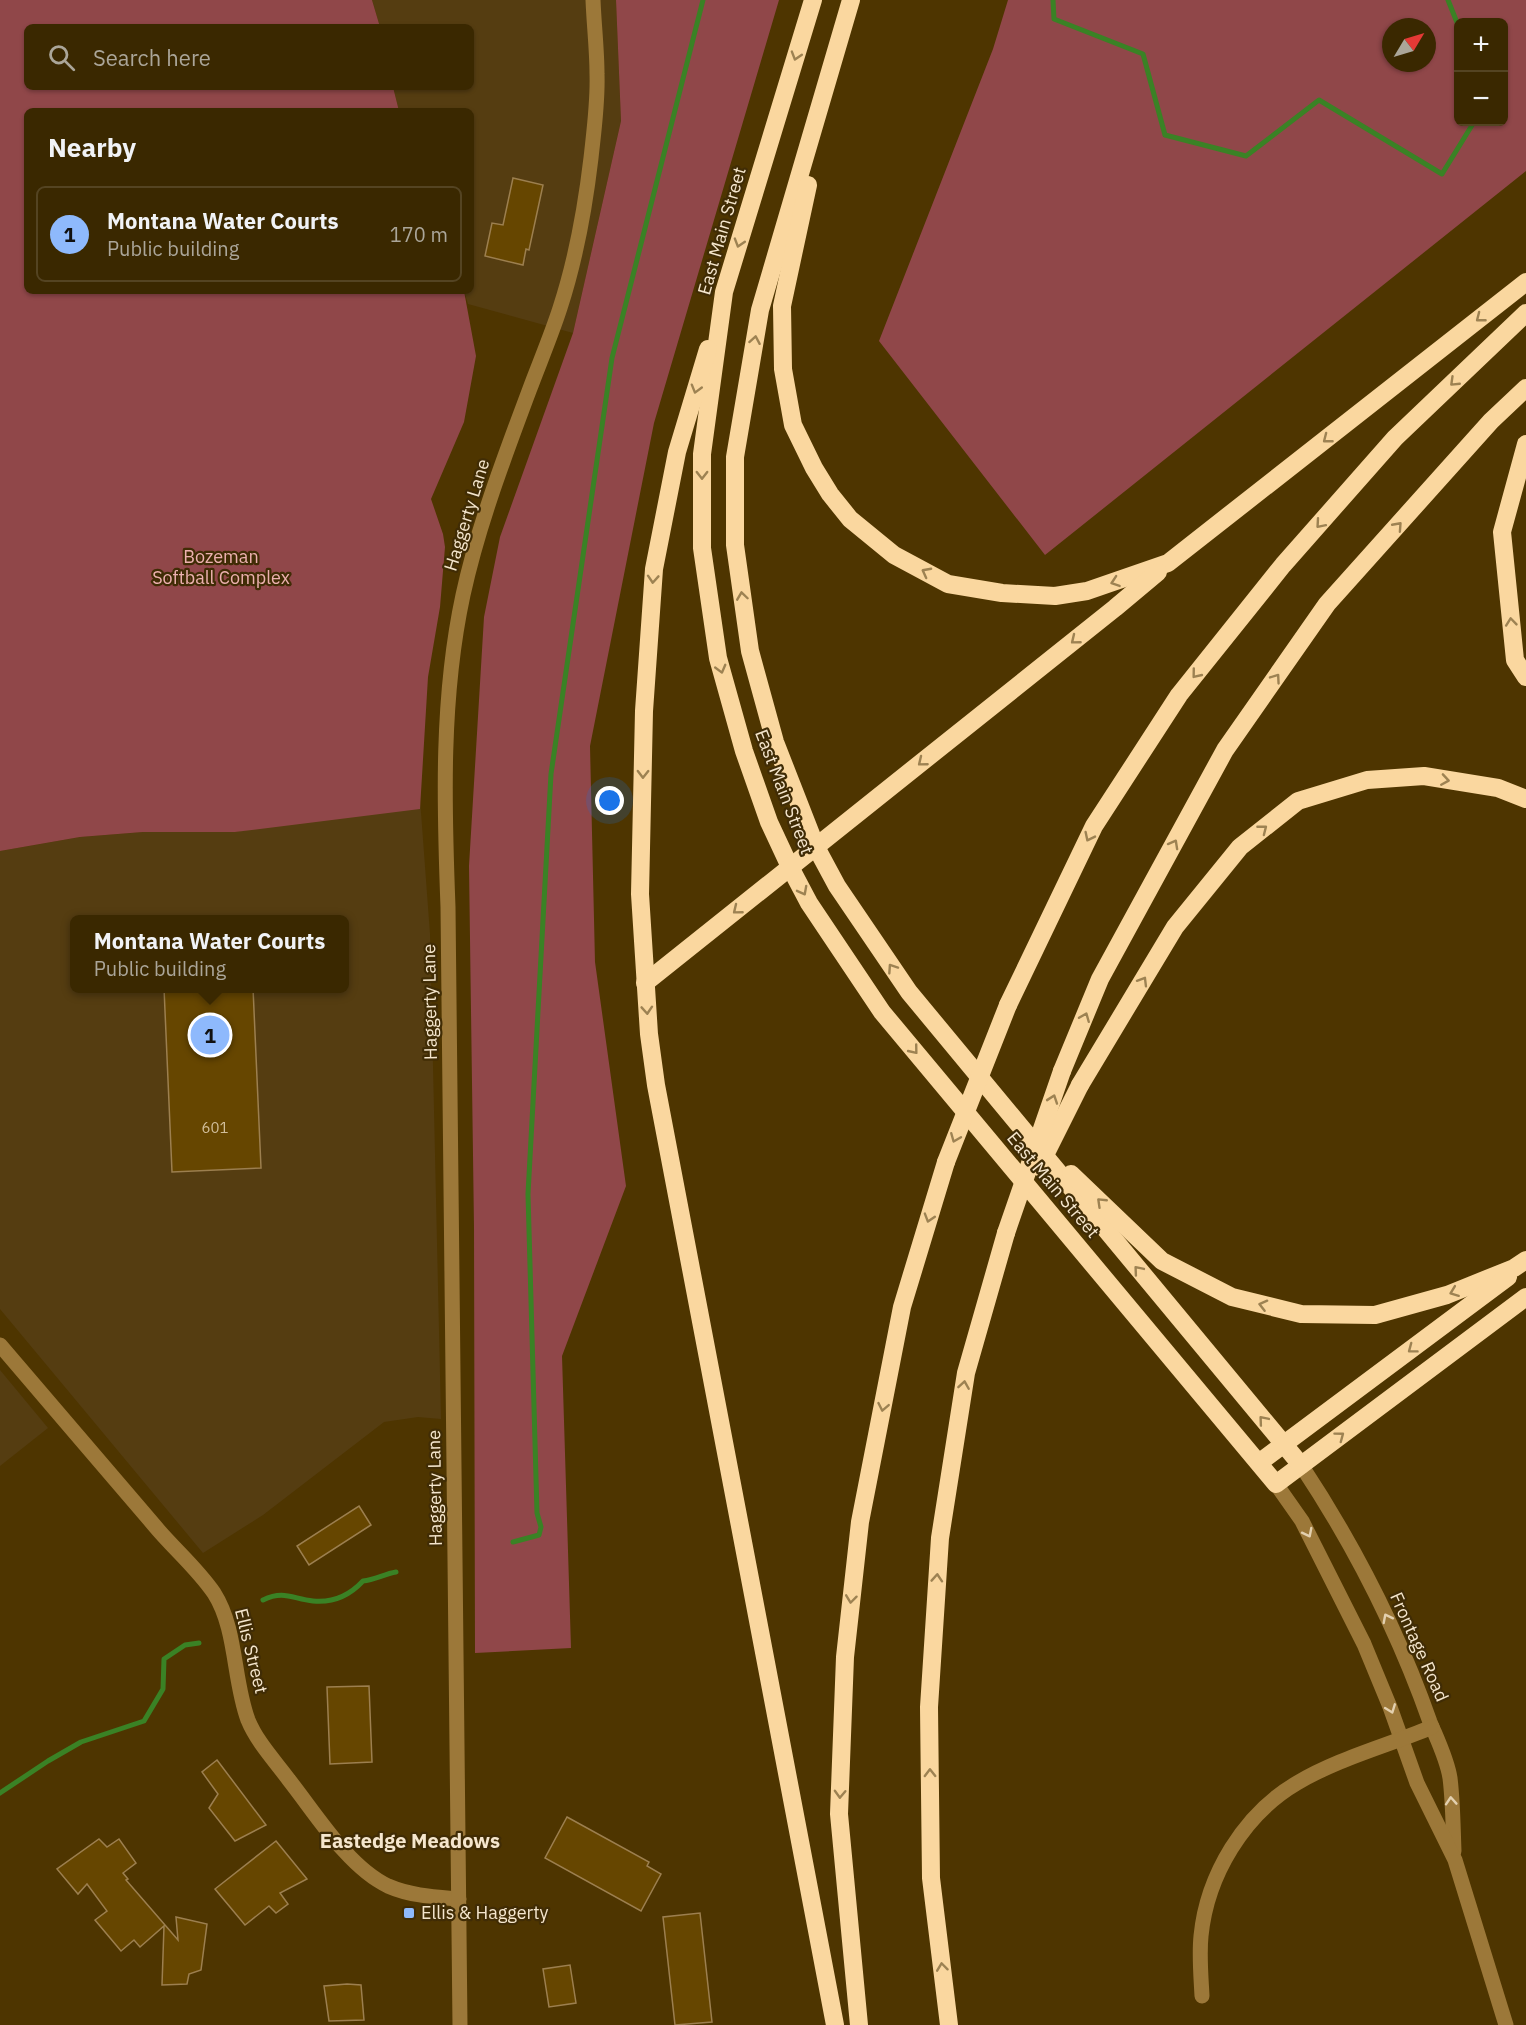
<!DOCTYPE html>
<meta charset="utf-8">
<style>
body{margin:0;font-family:"IBM Plex Sans",sans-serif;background:#45340f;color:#f1f3f6}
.controls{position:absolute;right:18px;top:18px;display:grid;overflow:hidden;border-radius:9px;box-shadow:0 2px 4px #0004}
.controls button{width:54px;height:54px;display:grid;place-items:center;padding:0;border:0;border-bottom:2px solid #544422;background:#3a2800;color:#f1f3f6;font:30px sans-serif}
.compass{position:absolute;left:1382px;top:18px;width:54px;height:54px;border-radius:50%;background:#3a2800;box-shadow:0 2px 4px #0004;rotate:52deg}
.you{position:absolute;left:610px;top:801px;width:21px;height:21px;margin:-15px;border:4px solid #fff;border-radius:50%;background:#1a73e8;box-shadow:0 0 0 9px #1a73e833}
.badge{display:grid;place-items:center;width:39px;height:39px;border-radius:50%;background:#8eb9fc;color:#111;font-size:20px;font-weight:700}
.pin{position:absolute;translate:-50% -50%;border:3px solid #fff;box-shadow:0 2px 6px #0006}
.popup{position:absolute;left:70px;top:915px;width:279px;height:78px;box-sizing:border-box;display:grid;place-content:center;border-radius:9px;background:#3a2800;filter:drop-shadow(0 2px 4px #0005);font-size:20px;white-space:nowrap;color:#aba699}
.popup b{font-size:22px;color:#f1f3f6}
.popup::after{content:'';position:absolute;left:50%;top:100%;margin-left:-12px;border:12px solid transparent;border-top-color:#3a2800}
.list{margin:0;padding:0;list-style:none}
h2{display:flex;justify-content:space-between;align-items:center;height:78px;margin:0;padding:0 24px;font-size:26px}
h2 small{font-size:20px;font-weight:400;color:#aba699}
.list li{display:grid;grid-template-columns:39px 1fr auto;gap:18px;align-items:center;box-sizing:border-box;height:96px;margin:0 12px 12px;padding:0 12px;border:2px solid #544422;border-radius:9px}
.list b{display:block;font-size:22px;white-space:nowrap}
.list p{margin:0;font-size:20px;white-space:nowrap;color:#aba699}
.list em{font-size:20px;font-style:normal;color:#aba699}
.icon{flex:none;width:33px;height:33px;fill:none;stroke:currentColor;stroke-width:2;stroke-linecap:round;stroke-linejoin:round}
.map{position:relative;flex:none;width:1526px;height:2025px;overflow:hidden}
.search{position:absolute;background:#3a2800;box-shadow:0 2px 4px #0004;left:24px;top:24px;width:450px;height:66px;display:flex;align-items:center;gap:15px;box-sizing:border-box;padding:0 21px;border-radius:9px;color:#aba699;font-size:22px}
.panel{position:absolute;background:#3a2800;box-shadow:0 2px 4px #0004;left:24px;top:108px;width:450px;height:186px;border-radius:9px}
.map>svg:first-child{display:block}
.built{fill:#553d11;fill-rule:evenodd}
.green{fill:#904749;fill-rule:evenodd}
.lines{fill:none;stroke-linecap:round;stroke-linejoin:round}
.stream{stroke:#3a8225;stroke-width:5}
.building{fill:#664600;stroke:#9c7f4f;stroke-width:1.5}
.minor{stroke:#9c7839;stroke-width:15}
.highway{stroke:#fad79f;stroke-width:18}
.highway-bridge{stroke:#fad79f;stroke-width:18}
.oneway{stroke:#9d8252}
.oneway2{stroke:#e3d0af}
.poi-dot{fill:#8eb9fc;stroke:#402c05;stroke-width:2}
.labels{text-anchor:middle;stroke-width:4.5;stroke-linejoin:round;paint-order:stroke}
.number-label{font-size:15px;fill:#d1be9a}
.street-label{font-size:18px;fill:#f5e6cd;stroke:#402c05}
.park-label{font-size:18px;fill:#edb1b0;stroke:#402c05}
.poi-label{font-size:18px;fill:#f5e6cd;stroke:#402c05;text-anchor:start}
.neighbourhood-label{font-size:20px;font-weight:bold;fill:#f5e6cd;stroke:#402c05}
</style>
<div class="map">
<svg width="1526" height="2025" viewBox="0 0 1526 2025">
<rect width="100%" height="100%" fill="#4e3500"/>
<!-- built -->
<g class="built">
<polygon points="372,0 616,0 621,121 573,333 468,304 464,291 471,291 471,111 399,111 393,87 471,87 471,27 380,27"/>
<path d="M420 799 430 934 441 1419 418 1417 384 1422 263 1515 203 1553 0 1309V851L80 837 143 832H235ZM75 920H345V988H75Z"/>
<polygon points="0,1370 48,1428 0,1466"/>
</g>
<!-- green -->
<g class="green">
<polygon points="0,0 372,0 380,27 27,27 27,87 393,87 399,111 27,111 27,291 464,291 476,356 464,422 431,499 443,534 445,547 440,607 428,677 420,809 235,832 143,832 80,837 0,851"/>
<polygon points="616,0 779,0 654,423 590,746 595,962 626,1186 562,1356 571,1648 475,1653 474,1227 469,866 484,617 500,537 573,333 621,121"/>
<path d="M1008 0H1526V171L1045 555 879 341 993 49ZM1458 22H1504V122H1458ZM1391 27H1427V63H1391Z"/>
</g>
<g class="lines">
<!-- stream -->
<g class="stream">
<polyline points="1053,0 1054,19 1143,54 1165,135 1246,156 1319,100 1442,174 1474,122"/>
<polyline points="1448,0 1458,25"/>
<polyline points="513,1542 539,1535 541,1527 537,1513 528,1194 551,774 612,358 703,0"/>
<path d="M263 1600C284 1590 293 1599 313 1601 333 1603 350 1595 363 1581 375 1580 384 1574 396 1572"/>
<polyline points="0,1793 48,1761 81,1742 144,1721 163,1689 164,1659 185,1645 199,1643"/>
</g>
</g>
<!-- building -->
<g class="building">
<polygon points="513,178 543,185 529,250 526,249 523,265 485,256 492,223 503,225"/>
<polygon points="164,988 253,988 261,1168 172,1172"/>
<polygon points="359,1506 371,1525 309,1565 297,1546"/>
<polygon points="369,1686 372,1762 330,1764 327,1687"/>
<polygon points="217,1760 266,1825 235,1841 209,1808 218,1794 202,1772"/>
<polygon points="567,1817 649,1862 647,1866 661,1874 641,1911 545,1858"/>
<polygon points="99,1839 107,1847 119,1839 136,1863 123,1873 128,1879 126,1880 178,1940 176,1917 207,1924 201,1970 189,1974 187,1984 162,1985 164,1926 140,1947 134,1940 121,1951 95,1920 107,1911 87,1884 78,1894 57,1869"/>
<polygon points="276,1841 307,1879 280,1893 288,1904 276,1913 269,1906 245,1925 215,1889"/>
<polygon points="700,1913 712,2022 675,2025 663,1917"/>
<polygon points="570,1965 576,2003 549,2007 543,1969"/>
<polygon points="347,1984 361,1985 364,2020 329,2021 324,1986"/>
</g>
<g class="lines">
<!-- minor -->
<g class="minor">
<path d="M0 1345C51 1405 103 1465 154 1525 173 1548 197 1568 214 1593 237 1629 233 1680 248 1720 257 1742 275 1761 289 1780 316 1814 348 1867 388 1886 411 1896 435 1897 459 1899"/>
<path d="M1301 1465C1354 1545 1398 1631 1430 1722 1437 1739 1447 1759 1450 1778 1453 1802 1453 1827 1454 1851"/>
<polyline points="1276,1484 1302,1521 1364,1644 1390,1707 1417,1783 1455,1860 1506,2025"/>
<path d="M1202 1996C1201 1976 1199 1956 1201 1936 1207 1875 1244 1814 1297 1783 1339 1758 1387 1746 1432 1727"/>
<path d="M460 2025 448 907C444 804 441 697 463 595 478 526 504 458 529 391 539 364 551 336 560 308 576 259 585 209 591 158 594 130 598 102 597 74 597 50 594 25 593 0"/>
</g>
<!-- highway -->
<g class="highway">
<polyline points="813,0 724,292 702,454 702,548 718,658 744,751 769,822 790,867 809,903 882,1012 1276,1484 1526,1297"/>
<polyline points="851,0 760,310 735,457 735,545 750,651 775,742 816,847 837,886 909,992 1301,1465"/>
<polyline points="808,185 782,306 783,369 793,425 814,468 830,494 850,519 894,555 948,584 1002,593 1055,596 1087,591 1168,563 1526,282"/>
<polyline points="708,349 677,452 654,569 644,711 640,894 649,1034 656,1085 835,2025"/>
<polyline points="1526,444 1502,532 1515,660 1526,677"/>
<polyline points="645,983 1115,608 1158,572"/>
<polyline points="1008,1005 1094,826 1179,695 1283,565 1395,438 1526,313"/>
<polyline points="1062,1071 1100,979 1225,750 1327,604 1491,421 1526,388"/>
<polyline points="1080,1085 1175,927 1240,847 1298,801 1367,780 1424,776 1498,788 1526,799"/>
<polyline points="1071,1174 1162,1261 1232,1297 1301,1314 1375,1315 1447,1295 1514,1268 1526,1260"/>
<polyline points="1260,1462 1508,1277"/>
<polyline points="859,2025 839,1814 845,1657 860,1522 902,1307 946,1162"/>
<polyline points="949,2025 931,1878 929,1707 940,1538 966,1373 1006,1233"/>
</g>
<!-- highway-bridge -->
<g class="highway-bridge">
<polyline points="946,1162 1008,1005"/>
<polyline points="1039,1167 1080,1085"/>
<polyline points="1006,1233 1062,1071"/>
</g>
</g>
<!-- one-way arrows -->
<defs><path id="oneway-chevron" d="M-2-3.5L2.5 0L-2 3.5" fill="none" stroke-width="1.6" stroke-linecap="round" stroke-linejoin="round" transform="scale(1.5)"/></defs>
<g class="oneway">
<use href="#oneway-chevron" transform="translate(796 56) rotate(107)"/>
<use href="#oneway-chevron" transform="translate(739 243) rotate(107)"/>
<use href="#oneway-chevron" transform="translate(1480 318) rotate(142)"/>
<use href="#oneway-chevron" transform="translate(755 340) rotate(-80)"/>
<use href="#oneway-chevron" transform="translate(1454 382) rotate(136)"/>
<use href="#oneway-chevron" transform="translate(696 389) rotate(106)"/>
<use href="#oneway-chevron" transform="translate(1327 439) rotate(142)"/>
<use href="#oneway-chevron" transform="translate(702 475) rotate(90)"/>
<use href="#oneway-chevron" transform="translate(1320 524) rotate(131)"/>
<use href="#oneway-chevron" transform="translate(1398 526) rotate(-48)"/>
<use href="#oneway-chevron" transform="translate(926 572) rotate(-152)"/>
<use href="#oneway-chevron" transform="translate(653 579) rotate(94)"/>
<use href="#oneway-chevron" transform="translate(1115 582) rotate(161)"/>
<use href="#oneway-chevron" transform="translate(742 596) rotate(-98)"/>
<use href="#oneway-chevron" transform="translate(1511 622) rotate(-96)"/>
<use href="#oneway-chevron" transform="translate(1075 640) rotate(141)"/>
<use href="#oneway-chevron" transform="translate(721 669) rotate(75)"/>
<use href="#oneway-chevron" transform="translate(1196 674) rotate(129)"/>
<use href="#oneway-chevron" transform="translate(1276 678) rotate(-55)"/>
<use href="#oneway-chevron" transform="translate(922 762) rotate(141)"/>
<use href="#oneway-chevron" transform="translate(643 774) rotate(91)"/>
<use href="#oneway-chevron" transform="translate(1445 780) rotate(9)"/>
<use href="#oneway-chevron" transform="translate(1263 829) rotate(-38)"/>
<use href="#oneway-chevron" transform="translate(1089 837) rotate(116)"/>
<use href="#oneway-chevron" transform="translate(1174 844) rotate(-61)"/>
<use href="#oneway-chevron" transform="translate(803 891) rotate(62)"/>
<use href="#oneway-chevron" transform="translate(737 910) rotate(141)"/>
<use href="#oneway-chevron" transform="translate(892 968) rotate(-124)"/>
<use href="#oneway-chevron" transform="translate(1143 981) rotate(-59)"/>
<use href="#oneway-chevron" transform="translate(647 1010) rotate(86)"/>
<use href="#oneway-chevron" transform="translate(1085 1017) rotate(-68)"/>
<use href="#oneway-chevron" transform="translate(914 1050) rotate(51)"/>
<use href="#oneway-chevron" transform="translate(1053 1099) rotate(-71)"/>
<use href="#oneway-chevron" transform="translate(955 1138) rotate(112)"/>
<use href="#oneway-chevron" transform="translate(1101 1202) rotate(-136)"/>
<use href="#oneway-chevron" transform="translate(929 1218) rotate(107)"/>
<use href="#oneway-chevron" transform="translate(1138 1270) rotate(-130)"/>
<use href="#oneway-chevron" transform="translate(1454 1292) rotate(159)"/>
<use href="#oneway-chevron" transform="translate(1263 1305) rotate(-166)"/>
<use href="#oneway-chevron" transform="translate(1412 1349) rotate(143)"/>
<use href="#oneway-chevron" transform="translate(964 1385) rotate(-81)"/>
<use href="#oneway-chevron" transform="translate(883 1407) rotate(101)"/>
<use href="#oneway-chevron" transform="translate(1263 1420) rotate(-130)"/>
<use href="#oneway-chevron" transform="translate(1340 1436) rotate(-37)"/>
<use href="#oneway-chevron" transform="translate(937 1578) rotate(-86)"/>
<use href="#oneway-chevron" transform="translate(851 1599) rotate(97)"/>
<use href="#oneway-chevron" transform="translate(930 1773) rotate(-91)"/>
<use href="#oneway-chevron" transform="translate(840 1794) rotate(92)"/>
<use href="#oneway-chevron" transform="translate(942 1967) rotate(-97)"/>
</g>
<g class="oneway2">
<use href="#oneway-chevron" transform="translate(1308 1533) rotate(63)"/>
<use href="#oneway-chevron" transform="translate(1387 1618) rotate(-117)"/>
<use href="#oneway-chevron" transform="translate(1391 1709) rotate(69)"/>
<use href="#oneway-chevron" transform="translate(1451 1801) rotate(-94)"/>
</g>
<!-- markers -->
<rect class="poi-dot" x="403" y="1907" width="12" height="12" rx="3"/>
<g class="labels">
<!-- number labels -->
<g class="number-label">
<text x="215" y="1133">601</text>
</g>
<!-- street labels -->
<g class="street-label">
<text transform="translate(722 231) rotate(-74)" y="6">East Main Street</text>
<text transform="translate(467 515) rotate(-73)" y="6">Haggerty Lane</text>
<text transform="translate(784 792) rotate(69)" y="6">East Main Street</text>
<text transform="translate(430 1002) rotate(-91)" y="6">Haggerty Lane</text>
<text transform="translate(1053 1185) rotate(50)" y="6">East Main Street</text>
<text transform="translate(435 1488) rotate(-91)" y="6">Haggerty Lane</text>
<text transform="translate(1419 1647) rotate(66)" y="6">Frontage Road</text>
<text transform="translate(251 1651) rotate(76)" y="6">Ellis Street</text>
</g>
<!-- park labels -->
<g class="park-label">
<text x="221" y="563">Bozeman<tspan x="221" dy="21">Softball Complex</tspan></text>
</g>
<!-- poi labels -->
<g class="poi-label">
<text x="421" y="1919">Ellis &amp; Haggerty</text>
</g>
<!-- neighbourhood labels -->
<g class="neighbourhood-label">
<text x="410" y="1848">Eastedge Meadows</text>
</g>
</g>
</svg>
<div class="controls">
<button>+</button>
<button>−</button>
</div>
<svg class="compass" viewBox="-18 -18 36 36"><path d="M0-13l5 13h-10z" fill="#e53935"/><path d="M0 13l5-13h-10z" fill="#aba699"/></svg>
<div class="you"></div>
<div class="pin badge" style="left:210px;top:1035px">1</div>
<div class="popup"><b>Montana Water Courts</b>Public building</div>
<div class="search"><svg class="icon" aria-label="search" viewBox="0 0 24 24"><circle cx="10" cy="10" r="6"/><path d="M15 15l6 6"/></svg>Search here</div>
<section class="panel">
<h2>Nearby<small></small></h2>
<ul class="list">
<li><span class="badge">1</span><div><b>Montana Water Courts</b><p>Public building</p></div><em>170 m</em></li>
</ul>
</section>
</div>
